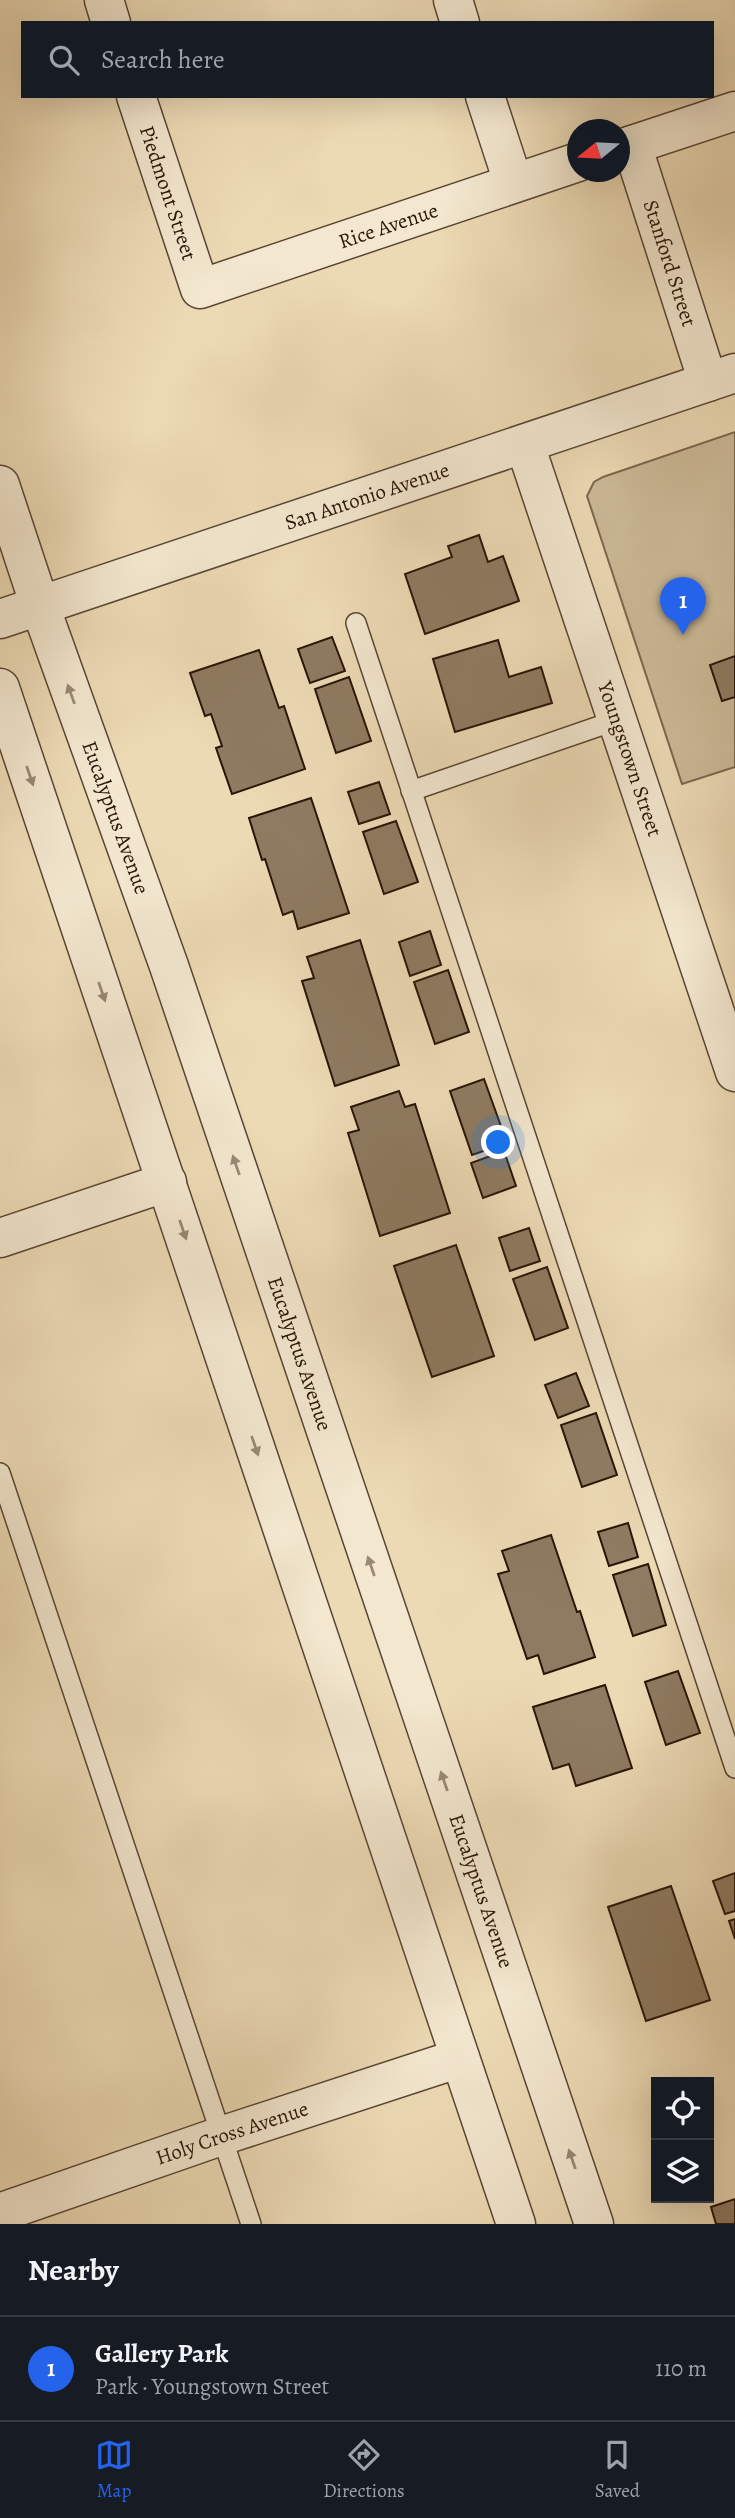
<!DOCTYPE html>
<meta charset="utf-8">
<style>
body{margin:0;font-family:Alegreya,serif;background:#242831;color:#f1f3f6}
.controls{position:absolute;right:21px;bottom:21px;display:grid;overflow:hidden;border-radius:0px;box-shadow:0 7px 28px #0002}
.controls button{width:63px;height:63px;display:grid;place-items:center;padding:0;border:0;border-bottom:2px solid #363941;background:#171b24;color:#f1f3f6;font:35px sans-serif}
.compass{position:absolute;left:567px;top:119px;width:63px;height:63px;border-radius:50%;background:#171b24;box-shadow:0 7px 28px #0002;rotate:252deg}
.you{position:absolute;left:499px;top:1143px;width:24px;height:24px;margin:-18px;border:5px solid #fff;border-radius:50%;background:#1a73e8;box-shadow:0 0 0 10px #1a73e833}
.badge{display:grid;place-items:center;width:46px;height:46px;border-radius:50%;background:#2563eb;color:#fff;font-size:23px;font-weight:700}
.pin{position:absolute;translate:-50% -58px;filter:drop-shadow(0 2px 4px #0008)}
.pin::after{content:'';position:absolute;top:37px;width:24px;height:21px;background:inherit;clip-path:polygon(0 0,100% 0,50% 100%)}
.list{margin:0;padding:0;list-style:none}
h2{display:flex;justify-content:space-between;align-items:center;height:91px;margin:0;padding:0 28px;font-size:30px}
h2 small{font-size:23px;font-weight:400;color:#9ea1a6}
.list li{display:grid;grid-template-columns:46px 1fr auto;gap:21px;align-items:center;box-sizing:border-box;height:105px;padding:0 28px;border-top:2px solid #363941}
.list b{display:block;font-size:26px;white-space:nowrap}
.list p{margin:0;font-size:23px;white-space:nowrap;color:#9ea1a6}
.list em{font-size:23px;font-style:normal;color:#9ea1a6}
.icon{flex:none;width:38px;height:38px;fill:none;stroke:currentColor;stroke-width:2;stroke-linecap:round;stroke-linejoin:round}
.map{position:relative;flex:none;width:735px;height:2224px;overflow:hidden}
.search{position:absolute;background:#171b24;box-shadow:0 7px 28px #0002;left:21px;right:21px;top:21px;height:77px;display:flex;align-items:center;gap:18px;box-sizing:border-box;padding:0 24px;border-radius:0px;color:#9ea1a6;font-size:26px}
.sheet{height:196px;background:#171b24}
nav{display:flex;justify-content:space-around;align-items:center;box-sizing:border-box;height:98px;border-top:2px solid #363941;background:#171b24;font-size:19px;color:#9ea1a6}
nav a{display:grid;justify-items:center;gap:4px}
nav .on{color:#2563eb}
.map>svg:first-child{display:block}
.green{fill:#cbb997;stroke:#7a674f;stroke-width:2}
.building{fill:#8e7b61;stroke:#281507;stroke-width:2}
.lines{fill:none;stroke-linecap:round;stroke-linejoin:round}
.service-casing{stroke:#594632;stroke-width:22}
.minor-casing{stroke:#594632;stroke-width:41}
.tertiary-casing{stroke:#594632;stroke-width:41}
.service{stroke:#f3e7cf;stroke-width:19}
.minor{stroke:#f3e7cf;stroke-width:38}
.tertiary{stroke:#f3e7cf;stroke-width:38}
.oneway{fill:#988875}
.labels{text-anchor:middle;stroke-width:6;stroke-linejoin:round;paint-order:stroke}
.street-label{font-size:21px;fill:#281507;stroke:#f3e7cf}
</style>
<div class="map">
<svg width="735" height="2224" viewBox="0 0 735 2224">
<rect width="100%" height="100%" fill="#ecdab5"/>
<filter id="stains"><feTurbulence type="fractalNoise" baseFrequency=".00286" numOctaves="4"/><feColorMatrix values="0 0 0 0 .2 0 0 0 0 .09 0 0 0 0 .02 0 0 0 .5 -.17"/></filter>
<radialGradient id="worn" r=".72"><stop offset=".6" stop-color="#630" stop-opacity="0"/><stop offset="1" stop-color="#630" stop-opacity=".3"/></radialGradient>
<!-- green -->
<polygon class="green" points="735,432 735,767 682,784 587,496 594,482 603,477"/>
<!-- building -->
<g class="building">
<polygon points="479,535 488,562 503,556 519,601 425,634 405,574 452,557 448,546"/>
<polygon points="332,637 345,671 310,683 298,649"/>
<polygon points="498,640 509,677 541,667 552,703 455,732 433,659"/>
<polygon points="259,650 279,708 284,706 305,769 232,794 216,748 222,746 211,714 205,716 190,673"/>
<polygon points="735,656 735,697 722,701 710,665"/>
<polygon points="349,677 371,741 336,753 315,689"/>
<polygon points="379,782 390,814 359,824 348,792"/>
<polygon points="311,798 349,913 298,929 293,911 283,915 265,859 262,860 249,818"/>
<polygon points="396,821 418,882 384,894 363,832"/>
<polygon points="430,931 441,965 410,976 399,942"/>
<polygon points="360,940 399,1065 335,1086 302,981 314,978 307,957"/>
<polygon points="448,970 469,1032 435,1044 414,982"/>
<polygon points="484,1079 507,1143 472,1155 450,1091"/>
<polygon points="399,1091 405,1107 415,1104 450,1213 380,1236 348,1133 359,1130 351,1107"/>
<polygon points="504,1151 516,1186 483,1198 471,1163"/>
<polygon points="529,1228 540,1261 510,1271 499,1238"/>
<polygon points="456,1245 494,1356 432,1377 394,1266"/>
<polygon points="547,1267 568,1328 535,1340 513,1279"/>
<polygon points="576,1373 589,1406 558,1418 545,1385"/>
<polygon points="596,1413 617,1475 582,1487 561,1425"/>
<polygon points="628,1523 638,1557 609,1566 598,1532"/>
<polygon points="551,1535 577,1612 580,1611 595,1657 544,1674 538,1655 527,1659 498,1574 509,1571 502,1551"/>
<polygon points="648,1564 666,1625 633,1636 613,1575"/>
<polygon points="678,1671 700,1733 666,1745 645,1682"/>
<polygon points="605,1685 632,1768 576,1786 569,1764 553,1769 533,1707"/>
<polygon points="735,1873 735,1911 725,1914 713,1881"/>
<polygon points="671,1886 710,2000 646,2021 608,1907"/>
<polygon points="735,1919 735,1939 729,1921"/>
<polygon points="735,2199 735,2224 716,2224 711,2207"/>
</g>
<g class="lines">
<!-- service casing -->
<g class="service-casing">
<g id="service">
<polyline points="356,623 735,1768"/>
<polyline points="411,791 617,720"/>
<polyline points="0,1473 251,2224"/>
</g>
</g>
<!-- minor casing -->
<g class="minor-casing">
<g id="minor">
<polyline points="104,0 111,23"/>
<polyline points="453,0 460,23"/>
<path id="s1" d="M136 96 200 289 578 162"/>
<polyline points="485,96 513,182"/>
<path id="s2" d="M632 145 708 382"/>
<polyline points="620,149 735,111"/>
<path id="s3" d="M525 445 735 1072"/>
<path id="s4" d="M0 619 735 373"/>
<polyline points="0,1238 167,1182"/>
<path id="s5" d="M5 2211 221 2136 460 2058"/>
</g>
</g>
<!-- tertiary casing -->
<g class="tertiary-casing">
<g id="tertiary">
<path id="s6" d="M0 485 40 606 169 966 594 2224"/>
<polyline points="0,688 516,2224"/>
</g>
</g>
<!-- service -->
<use href="#service" class="service"/>
<!-- minor -->
<use href="#minor" class="minor"/>
<!-- tertiary -->
<use href="#tertiary" class="tertiary"/>
</g>
<!-- one-way arrows -->
<defs><path id="oneway-solid" d="M-6-.8H1V-3.2L6.5 0L1 3.2V.8H-6Z" transform="scale(1.75)"/></defs>
<g class="oneway">
<use href="#oneway-solid" transform="translate(71 694) rotate(-110)"/>
<use href="#oneway-solid" transform="translate(30 776) rotate(71)"/>
<use href="#oneway-solid" transform="translate(102 992) rotate(71)"/>
<use href="#oneway-solid" transform="translate(236 1165) rotate(-109)"/>
<use href="#oneway-solid" transform="translate(183 1230) rotate(71)"/>
<use href="#oneway-solid" transform="translate(255 1446) rotate(71)"/>
<use href="#oneway-solid" transform="translate(371 1566) rotate(-109)"/>
<use href="#oneway-solid" transform="translate(444 1781) rotate(-109)"/>
<use href="#oneway-solid" transform="translate(572 2159) rotate(-109)"/>
</g>
<g class="labels">
<!-- street labels -->
<g class="street-label">
<text dy="7" stroke="none"><textPath href="#s1" startOffset="102">Piedmont Street</textPath></text>
<text dy="7" stroke="none"><textPath href="#s1" startOffset="402">Rice Avenue</textPath></text>
<text dy="7" stroke="none"><textPath href="#s2" startOffset="124">Stanford Street</textPath></text>
<text dy="7" stroke="none"><textPath href="#s4" startOffset="387">San Antonio Avenue</textPath></text>
<text dy="7" stroke="none"><textPath href="#s3" startOffset="331">Youngstown Street</textPath></text>
<text dy="7" stroke="none"><textPath href="#s6" startOffset="352">Eucalyptus Avenue</textPath></text>
<text dy="7" stroke="none"><textPath href="#s6" startOffset="919">Eucalyptus Avenue</textPath></text>
<text dy="7" stroke="none"><textPath href="#s6" startOffset="1486">Eucalyptus Avenue</textPath></text>
<text dy="7" stroke="none"><textPath href="#s5" startOffset="240">Holy Cross Avenue</textPath></text>
</g>
</g>
<rect width="100%" height="100%" filter="url(#stains)"/>
<rect width="100%" height="100%" fill="url(#worn)"/>
</svg>
<div class="controls">
<button><svg class="icon" aria-label="locate" viewBox="0 0 24 24"><circle cx="12" cy="12" r="6"/><path d="M12 2v4M12 18v4M2 12h4M18 12h4"/></svg></button>
<button><svg class="icon" aria-label="layers" viewBox="0 0 24 24"><path d="M12 4l9 5-9 5-9-5zM3 14l9 5 9-5"/></svg></button>
</div>
<svg class="compass" viewBox="-18 -18 36 36"><path d="M0-13l5 13h-10z" fill="#e53935"/><path d="M0 13l5-13h-10z" fill="#9ea1a6"/></svg>
<div class="you"></div>
<div class="pin badge" style="left:683px;top:635px">1</div>
<div class="search"><svg class="icon" aria-label="search" viewBox="0 0 24 24"><circle cx="10" cy="10" r="6"/><path d="M15 15l6 6"/></svg>Search here</div>
</div>
<section class="sheet">
<h2>Nearby<small></small></h2>
<ul class="list">
<li><span class="badge">1</span><div><b>Gallery Park</b><p>Park · Youngstown Street</p></div><em>110 m</em></li>
</ul>
</section>
<nav>
<a class="on"><svg class="icon" aria-label="map" viewBox="0 0 24 24"><path d="M3 6l6-2 6 2 6-2v14l-6 2-6-2-6 2zM9 4v14M15 6v14"/></svg>Map</a>
<a><svg class="icon" aria-label="directions" viewBox="0 0 24 24"><path d="M12 3l9 9-9 9-9-9zM9 14v-3h6M13 9l2 2-2 2"/></svg>Directions</a>
<a><svg class="icon" aria-label="saved" viewBox="0 0 24 24"><path d="M7 4h10v16l-5-4-5 4z"/></svg>Saved</a>
</nav>
